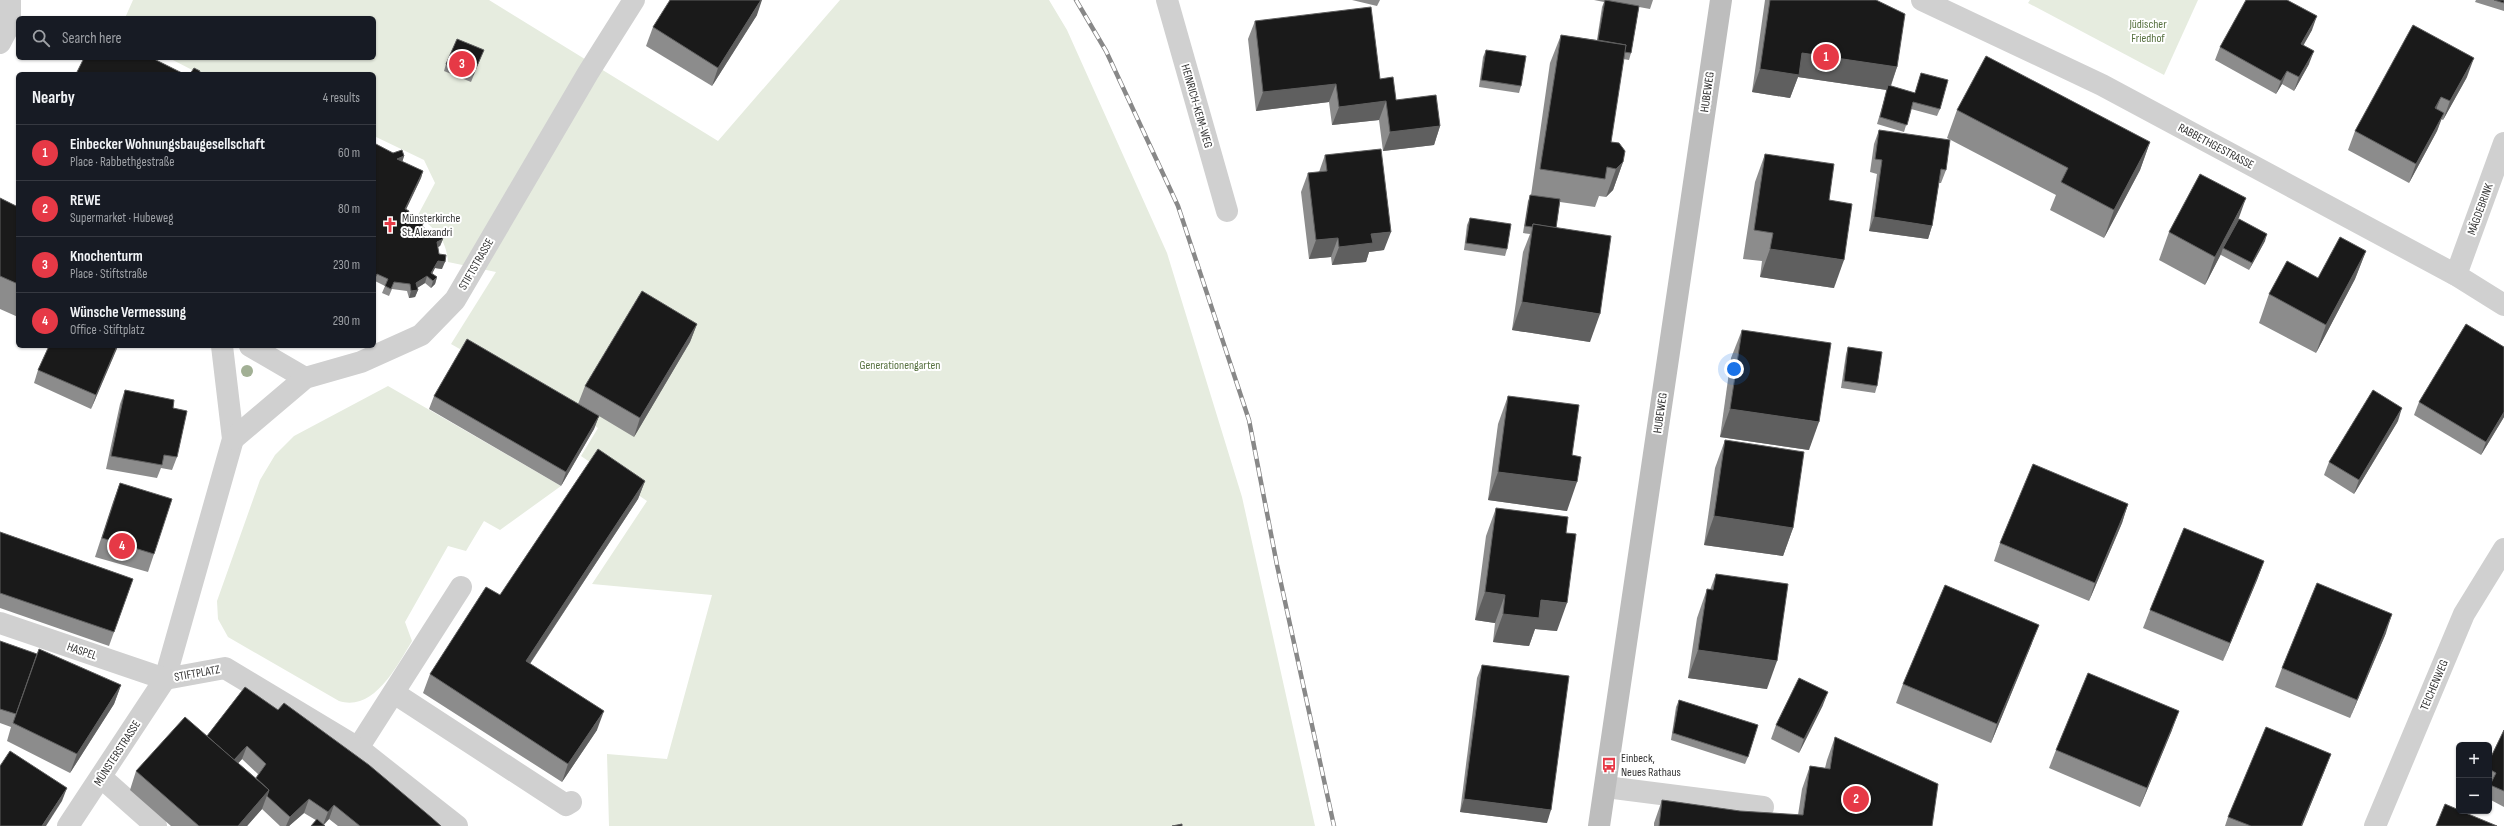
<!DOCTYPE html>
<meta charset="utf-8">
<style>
body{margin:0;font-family:"Sofia Sans Condensed",sans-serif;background:#242831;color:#f1f3f6}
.controls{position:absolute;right:12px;bottom:12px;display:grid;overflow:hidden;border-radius:6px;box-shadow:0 1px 3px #0004}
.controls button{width:36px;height:36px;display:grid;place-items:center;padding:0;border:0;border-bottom:1px solid #363941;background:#171b24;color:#f1f3f6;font:20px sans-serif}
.you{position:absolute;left:1734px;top:369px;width:14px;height:14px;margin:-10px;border:3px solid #fff;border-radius:50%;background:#1a73e8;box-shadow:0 0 0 6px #1a73e833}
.badge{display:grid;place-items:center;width:26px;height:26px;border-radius:50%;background:#e63946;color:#fff;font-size:13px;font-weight:700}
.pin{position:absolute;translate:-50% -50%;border:2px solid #fff;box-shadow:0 1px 4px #0006}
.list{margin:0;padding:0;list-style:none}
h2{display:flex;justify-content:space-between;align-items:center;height:52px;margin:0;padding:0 16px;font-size:17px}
h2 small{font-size:13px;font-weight:400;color:#9ea1a6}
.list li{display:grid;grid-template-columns:26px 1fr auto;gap:12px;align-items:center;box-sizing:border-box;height:56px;padding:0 16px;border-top:1px solid #363941}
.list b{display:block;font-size:15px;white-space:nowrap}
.list p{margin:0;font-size:13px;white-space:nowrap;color:#9ea1a6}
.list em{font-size:13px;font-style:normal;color:#9ea1a6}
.icon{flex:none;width:22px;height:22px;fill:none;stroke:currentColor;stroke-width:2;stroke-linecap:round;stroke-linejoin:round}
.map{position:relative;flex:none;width:2504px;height:826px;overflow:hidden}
.search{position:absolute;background:#171b24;box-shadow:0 1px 3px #0004;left:16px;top:16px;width:360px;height:44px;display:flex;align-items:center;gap:10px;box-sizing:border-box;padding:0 14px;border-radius:6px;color:#9ea1a6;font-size:15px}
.panel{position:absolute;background:#171b24;box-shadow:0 1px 3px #0004;left:16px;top:72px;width:360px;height:276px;border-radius:6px}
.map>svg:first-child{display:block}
.green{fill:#e6ecdf}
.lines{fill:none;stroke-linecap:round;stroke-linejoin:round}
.lane{stroke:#d0d0d0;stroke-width:22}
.street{stroke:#d0d0d0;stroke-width:22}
.secondary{stroke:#bdbdbd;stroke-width:22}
.rail-casing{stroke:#888;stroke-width:4.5}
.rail{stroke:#fff;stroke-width:3;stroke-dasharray:9;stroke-linecap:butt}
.tree{fill:#a2b095}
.wall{fill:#8c8c8c;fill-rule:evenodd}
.shaded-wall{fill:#5f5f5f}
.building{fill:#1a1a1a;stroke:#5f5f5f}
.labels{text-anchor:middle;stroke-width:4;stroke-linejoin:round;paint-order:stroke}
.park-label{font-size:12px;fill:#56703f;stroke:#fff}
.street-label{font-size:12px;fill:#333;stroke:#fff}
.poi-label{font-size:12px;fill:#333;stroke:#fff;text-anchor:start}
</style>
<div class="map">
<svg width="2504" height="826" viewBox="0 0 2504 826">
<rect width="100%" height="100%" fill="#fff"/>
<!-- green -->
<g class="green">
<path d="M133 0H489L718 141 840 0H1049L1067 30 1167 253 1242 497 1315 826H609L607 754 667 759 712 595 592 584 647 501 581 456 598 428 451 344 496 272 448 262C446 238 436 231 418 215L435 183 424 160 374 136V74H200L169 58H374V18H125Z"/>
<polygon points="2030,0 2198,0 2164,75 2028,3"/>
<path d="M388 386 561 486 500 530 484 521 466 551 448 546 405 622 412 641C397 666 374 712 339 701L228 637 218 619 217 601 260 480 275 455 294 436Z"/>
</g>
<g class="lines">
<!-- lane -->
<g class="lane">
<polyline points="1167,0 1227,211"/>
<polyline points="394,693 566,805 571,802"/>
<polyline points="102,778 156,826"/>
<polyline points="1606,787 1763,807"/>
</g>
<!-- street -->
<g class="street">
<polyline points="1922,0 2102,85 2456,275 2504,305"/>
<polyline points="0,43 10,24 10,0"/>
<polyline points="2456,275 2504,143"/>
<polyline points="222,346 233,439 165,679 225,668 358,748 461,587"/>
<polyline points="250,346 305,378"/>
<polyline points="233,439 305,378 361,362 421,335 455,300 588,73 634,0"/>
<polyline points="0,623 165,679 68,826"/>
<polyline points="358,748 457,826"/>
<polyline points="2375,826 2464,614 2504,549"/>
</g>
<!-- secondary -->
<polyline class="secondary" points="1599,826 1721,0"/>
<!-- rail casing -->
<g class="rail-casing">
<polyline id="rail" points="1076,0 1106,51 1178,206 1249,420 1277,565 1334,826"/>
</g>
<!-- rail -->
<use href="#rail" class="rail"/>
</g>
<!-- trees -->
<circle class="tree" cx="247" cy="371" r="6"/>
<!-- wall -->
<g class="wall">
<polygon points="1352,0 1380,0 1377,6"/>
<polygon points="1594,0 1653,0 1650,9 1639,7 1631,53 1629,60 1623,59 1611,142 1623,162 1613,190 1606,197 1599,196 1595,207 1560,202 1556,228 1590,342 1512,330 1523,252 1530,234 1523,233 1528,201 1531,195 1550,63 1561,35 1597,40 1602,7 1604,2"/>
<polygon points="1765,0 1876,0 1897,67 1891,86 1915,93 1921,73 1940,109 1937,116 1911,109 1904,132 1877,124 1887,90 1798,77 1790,98 1752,92"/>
<polygon points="2476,0 2504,0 2504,11 2475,2"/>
<polygon points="757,15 712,86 646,46 653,27"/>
<polygon points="1255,21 1380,79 1396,100 1440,126 1434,145 1383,151 1379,120 1332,125 1329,102 1256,111 1248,39"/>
<polygon points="2312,30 2303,45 2309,64 2294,91 2282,84 2276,94 2215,60 2220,47"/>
<polygon points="1486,50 1521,86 1519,93 1479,87 1483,57"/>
<polygon points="481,57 471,82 444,71 446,64"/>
<polygon points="2467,77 2443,120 2441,119 2437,131 2409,183 2348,150 2355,131"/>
<polygon points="1957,110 2150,142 2140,170 2104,238 2050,210 2056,195 1947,138"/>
<polygon points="1879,130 1946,170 1941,183 1939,183 1932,226 1928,239 1869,231 1877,174 1870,172 1874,144"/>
<polygon points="393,153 404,156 402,162 423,171 421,178 406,209 409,211 407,218 423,226 433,237 443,239 440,246 437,247 442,269 435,268 432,273 437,277 435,284 431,288 425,283 417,288 418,290 415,297 409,298 407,291 392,289 389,296 382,293 385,286 375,281"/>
<polygon points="1765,154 1829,200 1834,288 1760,277 1762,261 1743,259 1755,182"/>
<polygon points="1325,155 1384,250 1369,252 1366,262 1332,265 1331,257 1309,259 1301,192 1308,173 1319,172"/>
<polygon points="0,198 18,207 18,317 0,309"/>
<polygon points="1470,218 1507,249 1505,256 1464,250 1467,225"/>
<polygon points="2239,219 2265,241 2249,270 2221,255 2221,254 2205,285 2159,260 2169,232"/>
<polygon points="2366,251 2355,279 2316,353 2259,323 2269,294 2318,278"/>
<polygon points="697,324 690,342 634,437 599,416 594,429 561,486 429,409 434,396 578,404 585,386"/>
<polygon points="1742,330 1809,450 1720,437 1731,358"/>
<polygon points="49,346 118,346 91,409 34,383 38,370"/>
<polygon points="1848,347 1877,386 1875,393 1841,388 1846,354"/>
<polygon points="2504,347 2504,417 2481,455 2414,415 2419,402"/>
<polygon points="125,390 173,408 177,457 172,470 161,468 157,478 106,469 120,404"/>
<polygon points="1508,396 1572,455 1567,511 1488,500 1498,424"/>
<polygon points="2398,421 2354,494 2324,475 2329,462"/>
<polygon points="1725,440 1793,528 1783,556 1704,545 1715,468"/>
<polygon points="645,481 638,499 530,664 597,730 562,782 423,693 430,674 500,595"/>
<polygon points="120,483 154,554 148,572 95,557 113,502"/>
<polygon points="2128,504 2122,523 2089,601 1994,561 2000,543"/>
<polygon points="1496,508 1557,631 1535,629 1529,646 1493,642 1495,623 1475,620 1486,536"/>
<polygon points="0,532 133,579 109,646 0,608"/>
<polygon points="2264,561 2257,580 2223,661 2143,628 2150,610"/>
<polygon points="1716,574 1767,689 1688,678 1697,618 1707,589 1710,590"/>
<polygon points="2386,633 2350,718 2275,687 2282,668"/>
<polygon points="0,641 121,685 114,704 70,773 7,741 11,727 0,723"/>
<polygon points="2032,643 1991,743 1896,703 1903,684"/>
<polygon points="1482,665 1547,823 1460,812 1477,678"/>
<path d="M245 687 441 826H338L329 819 324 825 304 813 289 826H280L262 809 247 826H171L130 790 136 771 207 736ZM242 759 258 774 256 778 238 763Z"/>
<polygon points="1679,700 1748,757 1745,764 1671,740 1676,707"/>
<polygon points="1823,705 1799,753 1771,739 1776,725"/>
<polygon points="2172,730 2140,807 2049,768 2056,750"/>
<polygon points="2504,730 2504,807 2489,799 2489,789 2490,785 2489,785 2489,761"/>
<polygon points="1835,737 1932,826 1654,826 1654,823 1662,800 1740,811 1798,815 1802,789 1810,766 1825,768 1827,760"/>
<polygon points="2331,754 2324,772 2302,826 2225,826 2228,817"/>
</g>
<!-- shaded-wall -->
<g class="shaded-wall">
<polygon points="761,0 762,0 757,15 712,86 718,68"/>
<polygon points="2317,16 2312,30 2297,57 2301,44"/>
<polygon points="2314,51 2309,64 2294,91 2299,77"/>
<polygon points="1802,53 1897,67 1889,90 1888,85 1887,90 1798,77 1790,98 1752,92 1760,69"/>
<polygon points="2474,58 2467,77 2443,120 2450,101"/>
<polygon points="2287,71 2282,84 2276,94 2281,81"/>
<polygon points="1336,84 1329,102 1256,111 1263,92"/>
<polygon points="2441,97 2434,115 2435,108"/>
<polygon points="1386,101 1379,120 1332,125 1339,107"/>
<polygon points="2444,113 2437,131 2409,183 2416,164"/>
<polygon points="1440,126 1434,145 1383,151 1390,132"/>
<polygon points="2150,142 2140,170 2104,238 2114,210"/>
<polygon points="404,156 402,163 397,159"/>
<polygon points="1623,162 1613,190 1606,197 1616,169"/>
<polygon points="423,171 421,178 403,216 405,209"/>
<polygon points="2246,198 2236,226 2223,248 2221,254 2205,285 2215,257"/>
<polygon points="1874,217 1932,226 1928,239 1869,231"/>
<polygon points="1391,232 1384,250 1369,252 1366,262 1332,265 1339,247 1371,234"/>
<polygon points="2267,234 2265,241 2249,270 2252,263"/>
<polygon points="1338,238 1331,257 1309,259 1316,240"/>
<polygon points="443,239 440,246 434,249 437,242"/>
<polygon points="1770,249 1844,260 1834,288 1760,277"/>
<polygon points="2366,251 2355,279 2316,353 2326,325"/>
<polygon points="438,261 445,262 442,269 435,268 429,280 431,273"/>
<polygon points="427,276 425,283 414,290 416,283"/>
<polygon points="437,277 435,284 431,288 433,281"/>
<polygon points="418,290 415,297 409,298 411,291"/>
<polygon points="1522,302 1600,314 1590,342 1512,330"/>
<polygon points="697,324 690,342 634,437 640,418"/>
<polygon points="117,346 118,346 91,409 96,395"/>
<polygon points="2402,408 2398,421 2354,494 2359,480"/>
<polygon points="1730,409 1819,422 1809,450 1720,437"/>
<polygon points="2504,412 2504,417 2481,455 2486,442"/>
<polygon points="599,416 594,429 561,486 566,472"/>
<polygon points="1498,472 1577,482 1567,511 1488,500"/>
<polygon points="645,481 638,499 519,680 526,661"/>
<polygon points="2128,504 2122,523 2089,601 2095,583"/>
<polygon points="1714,516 1793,528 1783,556 1704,545"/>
<polygon points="2264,561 2257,580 2223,661 2230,643"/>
<polygon points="1485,592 1505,595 1495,623 1475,620"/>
<polygon points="1541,600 1567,603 1557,631 1535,629 1529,646 1493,642 1503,614"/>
<polygon points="2392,614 2386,633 2350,718 2357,700"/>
<polygon points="2039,625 2032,643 1991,743 1997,724"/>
<polygon points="1698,650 1777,661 1767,689 1688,678"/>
<polygon points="121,685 114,704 70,773 77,754"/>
<polygon points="1828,692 1823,705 1799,753 1804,739"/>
<polygon points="604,711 597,730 562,782 568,764"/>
<polygon points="2179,711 2172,730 2140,807 2147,788"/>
<polygon points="247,746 242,759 226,777 231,764"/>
<polygon points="2331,754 2324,772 2302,826 2301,826"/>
<polygon points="67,788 62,801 46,826 42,826"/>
<polygon points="269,790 262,809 247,826 238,826"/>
<polygon points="309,799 304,813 289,826 286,826 290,817"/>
<polygon points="1464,799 1551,810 1547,823 1460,812"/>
<polygon points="334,805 329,819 323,825 328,812"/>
</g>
<!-- building -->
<g class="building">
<polygon points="670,0 761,0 718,68 653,27"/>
<polygon points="1605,0 1639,6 1631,53 1624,52 1626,45 1598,40"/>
<polygon points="1770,0 1876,0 1905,14 1897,67 1802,53 1799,75 1760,69"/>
<polygon points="2246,0 2287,0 2317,16 2301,44 2314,51 2299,77 2287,71 2281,81 2220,47"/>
<polygon points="2494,0 2504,0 2504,3"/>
<polygon points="1371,7 1380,79 1393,77 1396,100 1436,95 1440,126 1390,132 1386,101 1339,107 1336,84 1263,92 1255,21"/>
<polygon points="2413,25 2474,58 2450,101 2441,97 2435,108 2444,113 2416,164 2355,131"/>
<polygon points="1561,35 1626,45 1611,142 1619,143 1625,151 1623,162 1616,169 1607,167 1605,179 1540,169"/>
<polygon points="457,39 484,50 473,75 446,64"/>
<polygon points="1486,50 1526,56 1521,86 1481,80"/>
<polygon points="1986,56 2150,142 2114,210 2061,182 2068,168 1957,110"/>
<polygon points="84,58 152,58 184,74 74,74 74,73 76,74"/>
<polygon points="194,68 200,71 199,74 190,74"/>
<polygon points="1921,73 1948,80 1940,109 1913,102 1907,125 1880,117 1888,85 1915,93"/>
<polygon points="1879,130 1950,140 1946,170 1941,169 1932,226 1874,217 1882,160 1875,159"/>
<polygon points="374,143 393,153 402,150 404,156 397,159 423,171 405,209 409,211 406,217 416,223 419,216 425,219 422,226 433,237 439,233 443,239 437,242 439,254 446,255 445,262 438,261 431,273 437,277 433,281 427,276 416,283 418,290 411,291 410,284 394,282 391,289 385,286 388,279 377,274 374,280"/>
<polygon points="1381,149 1391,232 1371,234 1373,243 1339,247 1338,238 1316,240 1308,173 1327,171 1325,155"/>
<polygon points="1765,154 1834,164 1829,200 1852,204 1844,260 1770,249 1773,233 1754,230"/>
<polygon points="2200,174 2246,198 2215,257 2169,232"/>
<polygon points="1530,195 1560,199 1556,228 1533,224 1532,227 1525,226"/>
<polygon points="0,198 18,207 18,284 0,276"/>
<polygon points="1470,218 1511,224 1507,249 1466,243"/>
<polygon points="2239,219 2267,234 2252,263 2223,248"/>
<polygon points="1533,224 1611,236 1600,314 1522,302"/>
<polygon points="2340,237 2366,251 2326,325 2269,294 2287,261 2318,278"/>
<polygon points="642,291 697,324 640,418 585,386"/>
<polygon points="2466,324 2504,347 2504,412 2486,442 2419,402"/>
<polygon points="1742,330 1831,343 1819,422 1730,409"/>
<polygon points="467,339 599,416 566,472 434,396"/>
<polygon points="49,346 117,346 96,395 38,370"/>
<polygon points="1848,347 1882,352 1877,386 1844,381"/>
<polygon points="125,390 174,400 173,408 187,411 177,457 164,455 162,465 111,456"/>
<polygon points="2373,390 2402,408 2359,480 2329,462"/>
<polygon points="1508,396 1579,405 1572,455 1581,457 1577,482 1498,472"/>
<polygon points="1725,440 1804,452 1793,528 1714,516"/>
<polygon points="598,449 645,481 526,661 604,711 568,764 430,674 486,587 500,595"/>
<polygon points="2033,464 2128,504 2095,583 2000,543"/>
<polygon points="120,483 172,499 154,554 102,538"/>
<polygon points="1496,508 1568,517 1566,533 1576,534 1567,603 1541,600 1539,618 1503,614 1505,595 1485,592"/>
<polygon points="2184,528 2264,561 2230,643 2150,610"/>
<polygon points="0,532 133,579 114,632 0,593"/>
<polygon points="1716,574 1788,584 1777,661 1698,650 1707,589 1713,590"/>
<polygon points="2317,583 2392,614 2357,700 2282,668"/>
<polygon points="1945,585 2039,625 1997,724 1903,684"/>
<polygon points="0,641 37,654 16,714 0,709"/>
<polygon points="39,649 121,685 77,754 13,723"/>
<polygon points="1482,665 1569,676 1551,810 1464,799"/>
<polygon points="2088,673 2179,711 2147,788 2056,750"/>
<polygon points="1799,678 1828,692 1804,739 1776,725"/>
<polygon points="245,687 278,710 284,703 369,765 432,818 441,826 360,826 334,805 328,812 309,799 290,817 267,796 269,790 256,778 266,764 247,746 234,760 207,736"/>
<polygon points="1679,700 1758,725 1748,757 1673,733"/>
<polygon points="185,717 269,790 238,826 199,826 136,771"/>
<polygon points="2266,727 2331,754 2301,826 2251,826 2228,817"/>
<polygon points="2504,730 2504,791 2490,785 2496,773 2489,769 2489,761"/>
<polygon points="1835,737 1938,784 1932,826 1659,826 1662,800 1740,811 1803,815 1810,766 1830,769"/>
<polygon points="10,751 67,788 42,826 0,826 0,766"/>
<polygon points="2445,804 2459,810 2459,811 2461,811 2497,826 2436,826"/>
<polygon points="317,819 325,826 311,826"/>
<polygon points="1182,824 1182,826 1172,826"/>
</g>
<!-- icons -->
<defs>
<g id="church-bare" transform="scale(1.2)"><path d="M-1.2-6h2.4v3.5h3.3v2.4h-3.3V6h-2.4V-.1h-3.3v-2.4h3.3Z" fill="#e63946" stroke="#fff" stroke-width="2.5" paint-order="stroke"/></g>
<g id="bus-bare" transform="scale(1.2)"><path d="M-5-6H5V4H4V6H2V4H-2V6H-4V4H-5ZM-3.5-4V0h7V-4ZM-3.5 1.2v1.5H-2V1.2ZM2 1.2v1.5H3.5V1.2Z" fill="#e63946" stroke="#fff" stroke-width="2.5" paint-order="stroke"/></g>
</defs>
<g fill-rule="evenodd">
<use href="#church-bare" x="390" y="225"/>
<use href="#bus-bare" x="1609" y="765"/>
</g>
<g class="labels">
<!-- park labels -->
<g class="park-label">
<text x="2148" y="28">Jüdischer<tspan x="2148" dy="14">Friedhof</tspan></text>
<text x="900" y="369">Generationengarten</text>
</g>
<!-- street labels -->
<g class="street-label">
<text transform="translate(1707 92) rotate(-82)" y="4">HUBEWEG</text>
<text transform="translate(1197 106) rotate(74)" y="4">HEINRICH-KEIM-WEG</text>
<text transform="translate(2216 146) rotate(28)" y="4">RABBETHGESTRASSE</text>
<text transform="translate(2480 209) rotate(-70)" y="4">MÄGDEBRINK</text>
<text transform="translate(476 264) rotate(-60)" y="4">STIFTSTRASSE</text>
<text transform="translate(1660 413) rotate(-82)" y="4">HUBEWEG</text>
<text transform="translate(82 651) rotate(19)" y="4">HASPEL</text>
<text transform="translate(197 673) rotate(-10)" y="4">STIFTPLATZ</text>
<text transform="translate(2434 685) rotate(-67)" y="4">TEICHENWEG</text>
<text transform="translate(117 753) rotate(-57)" y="4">MÜNSTERSTRASSE</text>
</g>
<!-- poi labels -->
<g class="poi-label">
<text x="402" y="222">Münsterkirche<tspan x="402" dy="14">St. Alexandri</tspan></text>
<text x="1621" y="762">Einbeck,<tspan x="1621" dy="14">Neues Rathaus</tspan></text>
</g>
</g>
</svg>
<div class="controls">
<button>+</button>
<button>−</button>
</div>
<div class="you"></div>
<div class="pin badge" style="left:1826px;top:57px">1</div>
<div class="pin badge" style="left:1856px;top:799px">2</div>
<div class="pin badge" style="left:462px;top:64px">3</div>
<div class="pin badge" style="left:122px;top:546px">4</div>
<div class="search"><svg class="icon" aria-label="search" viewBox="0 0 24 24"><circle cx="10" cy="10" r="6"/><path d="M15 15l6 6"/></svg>Search here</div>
<section class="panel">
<h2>Nearby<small>4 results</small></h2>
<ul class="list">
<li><span class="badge">1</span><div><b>Einbecker Wohnungsbaugesellschaft</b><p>Place · Rabbethgestraße</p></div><em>60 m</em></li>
<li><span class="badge">2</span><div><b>REWE</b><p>Supermarket · Hubeweg</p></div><em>80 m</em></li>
<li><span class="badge">3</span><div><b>Knochenturm</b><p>Place · Stiftstraße</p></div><em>230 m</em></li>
<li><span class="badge">4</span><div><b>Wünsche Vermessung</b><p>Office · Stiftplatz</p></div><em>290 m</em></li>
</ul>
</section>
</div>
